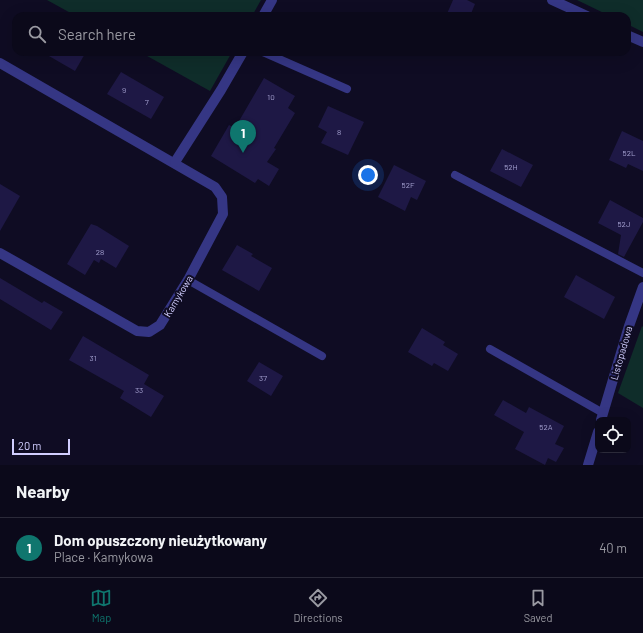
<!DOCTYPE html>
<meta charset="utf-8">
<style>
body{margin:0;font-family:Barlow,sans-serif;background:#141223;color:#f1f3f6}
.controls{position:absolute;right:12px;bottom:12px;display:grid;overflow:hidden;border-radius:8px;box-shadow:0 4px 16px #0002}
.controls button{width:36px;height:36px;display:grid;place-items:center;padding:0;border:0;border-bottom:1px solid #2b2a39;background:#0b091a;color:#f1f3f6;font:20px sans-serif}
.scale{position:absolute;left:12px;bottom:10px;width:58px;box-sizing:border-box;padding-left:4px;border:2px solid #d1ceff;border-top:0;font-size:11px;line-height:14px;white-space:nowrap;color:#d1ceff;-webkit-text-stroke:3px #0f0c23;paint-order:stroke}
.you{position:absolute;left:368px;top:175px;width:14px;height:14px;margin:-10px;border:3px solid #fff;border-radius:50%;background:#1a73e8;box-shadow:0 0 0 6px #1a73e833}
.badge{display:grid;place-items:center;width:26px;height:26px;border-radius:50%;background:#0f766e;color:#fff;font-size:13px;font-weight:700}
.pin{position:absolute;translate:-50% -33px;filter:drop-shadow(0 1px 2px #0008)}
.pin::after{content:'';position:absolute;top:21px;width:14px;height:12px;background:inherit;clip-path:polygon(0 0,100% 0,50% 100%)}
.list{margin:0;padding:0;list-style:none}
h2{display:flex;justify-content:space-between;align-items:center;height:52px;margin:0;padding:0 16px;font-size:17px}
h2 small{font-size:13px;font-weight:400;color:#9a9aa2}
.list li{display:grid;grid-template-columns:26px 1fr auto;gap:12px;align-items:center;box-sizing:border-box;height:60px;padding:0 16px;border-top:1px solid #2b2a39}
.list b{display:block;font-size:15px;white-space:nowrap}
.list p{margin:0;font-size:13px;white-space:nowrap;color:#9a9aa2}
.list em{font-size:13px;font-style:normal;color:#9a9aa2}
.icon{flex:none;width:22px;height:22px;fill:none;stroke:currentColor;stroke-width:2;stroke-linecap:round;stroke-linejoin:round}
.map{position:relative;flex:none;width:643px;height:465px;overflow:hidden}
.search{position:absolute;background:#0b091a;box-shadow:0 4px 16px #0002;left:12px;right:12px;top:12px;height:44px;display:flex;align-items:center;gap:10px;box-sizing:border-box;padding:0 14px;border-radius:12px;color:#9a9aa2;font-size:15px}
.sheet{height:112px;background:#0b091a}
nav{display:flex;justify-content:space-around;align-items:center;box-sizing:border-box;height:56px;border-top:1px solid #2b2a39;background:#0b091a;font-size:11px;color:#9a9aa2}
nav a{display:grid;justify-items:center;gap:2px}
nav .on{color:#0f766e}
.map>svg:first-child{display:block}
.green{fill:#0f2d2a}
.building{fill:#1e1845}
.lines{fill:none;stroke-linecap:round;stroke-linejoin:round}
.lane{stroke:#353684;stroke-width:8}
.street{stroke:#353684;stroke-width:10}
.labels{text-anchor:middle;stroke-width:4;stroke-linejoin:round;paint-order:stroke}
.number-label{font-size:8px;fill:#a4a0d0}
.street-label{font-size:10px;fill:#d1ceff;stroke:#0f0c23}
</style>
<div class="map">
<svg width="643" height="465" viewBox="0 0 643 465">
<rect width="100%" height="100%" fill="#0f0c23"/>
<!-- green -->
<g class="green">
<polygon points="47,0 261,0 252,16 76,16"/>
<polygon points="577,0 643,0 643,32 627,24 627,16 610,16"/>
<polygon points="140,52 232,52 210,91"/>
<polygon points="642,326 643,327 643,408 618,393"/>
</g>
<!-- building -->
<g class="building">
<polygon points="453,0 467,0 475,4 470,16 446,16"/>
<polygon points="42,52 86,52 75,71"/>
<polygon points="121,72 164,97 151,119 107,94"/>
<polygon points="264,78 295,96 288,108 295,113 274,148 276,149 267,162 279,169 269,186 258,179 255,183 211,156 229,125 235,128"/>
<polygon points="328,106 364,122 348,155 321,143 327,132 318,127"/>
<polygon points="622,131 643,141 643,171 628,164 626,168 609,160"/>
<polygon points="502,149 533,165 521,187 490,171"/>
<polygon points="394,165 426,181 417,200 411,197 405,211 378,197"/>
<polygon points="0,184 20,196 0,231"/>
<polygon points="610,200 643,218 643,222 624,257 618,254 621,235 598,223"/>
<polygon points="91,224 97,226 129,246 116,268 101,259 99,263 94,260 85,275 67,264"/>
<polygon points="237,245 253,254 251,256 272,268 259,291 222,270"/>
<polygon points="576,275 615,297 604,319 564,297"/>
<polygon points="0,278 42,303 44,301 63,312 51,330 0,299"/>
<polygon points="422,328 445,342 443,345 458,354 448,371 434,363 432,366 408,352"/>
<polygon points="83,336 149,375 144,384 164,396 151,417 120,398 124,391 69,360"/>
<polygon points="259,362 283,376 271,396 247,381"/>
<polygon points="503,400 526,413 529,407 564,426 555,444 564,448 556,462 548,458 545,465 515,449 524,432 494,415"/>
</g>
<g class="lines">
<!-- lane -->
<g class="lane">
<polyline points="263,52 347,89"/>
<polyline points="455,175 643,273"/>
<polyline points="188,280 322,356"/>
<polyline points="490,349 603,413"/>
</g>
<!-- street -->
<g class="street">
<polyline points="552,0 587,16"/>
<polyline points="263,16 272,0"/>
<polyline points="627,35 643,42"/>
<polyline points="0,63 215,187 222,197 223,214 188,280 160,325 149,332 137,331 0,253"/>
<polyline points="175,162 221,90 243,52"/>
<polyline points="601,420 629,326 643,287"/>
<polyline points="588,465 598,432"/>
</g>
</g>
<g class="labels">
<!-- number labels -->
<g class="number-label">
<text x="124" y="93">9</text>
<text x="271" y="100">10</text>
<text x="147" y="105">7</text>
<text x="339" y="135">8</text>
<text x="629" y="156">52L</text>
<text x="511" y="170">52H</text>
<text x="408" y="188">52F</text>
<text x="624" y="227">52J</text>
<text x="100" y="255">28</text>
<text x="93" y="361">31</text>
<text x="263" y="381">37</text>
<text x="139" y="393">33</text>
<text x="546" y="430">52A</text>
</g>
<!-- street labels -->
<g class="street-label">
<text transform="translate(178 296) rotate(-59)" y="4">Kamykowa</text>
<text transform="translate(621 353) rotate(-74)" y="4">Listopadowa</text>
</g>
</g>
</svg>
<div class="controls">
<button><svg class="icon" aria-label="locate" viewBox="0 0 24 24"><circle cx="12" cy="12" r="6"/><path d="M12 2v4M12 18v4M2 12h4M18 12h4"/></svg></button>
</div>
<div class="scale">20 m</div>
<div class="you"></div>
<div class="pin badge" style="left:243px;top:153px">1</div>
<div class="search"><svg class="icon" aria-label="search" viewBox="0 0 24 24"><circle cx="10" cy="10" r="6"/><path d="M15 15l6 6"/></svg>Search here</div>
</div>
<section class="sheet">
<h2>Nearby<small></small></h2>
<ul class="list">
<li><span class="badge">1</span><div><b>Dom opuszczony nieużytkowany</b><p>Place · Kamykowa</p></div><em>40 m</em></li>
</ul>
</section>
<nav>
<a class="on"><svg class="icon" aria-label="map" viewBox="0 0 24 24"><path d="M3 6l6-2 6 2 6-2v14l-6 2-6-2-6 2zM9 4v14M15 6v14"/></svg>Map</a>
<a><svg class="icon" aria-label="directions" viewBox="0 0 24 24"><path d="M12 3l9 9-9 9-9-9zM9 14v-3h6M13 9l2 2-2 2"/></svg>Directions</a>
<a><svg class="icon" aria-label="saved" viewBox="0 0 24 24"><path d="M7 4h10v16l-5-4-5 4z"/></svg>Saved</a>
</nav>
